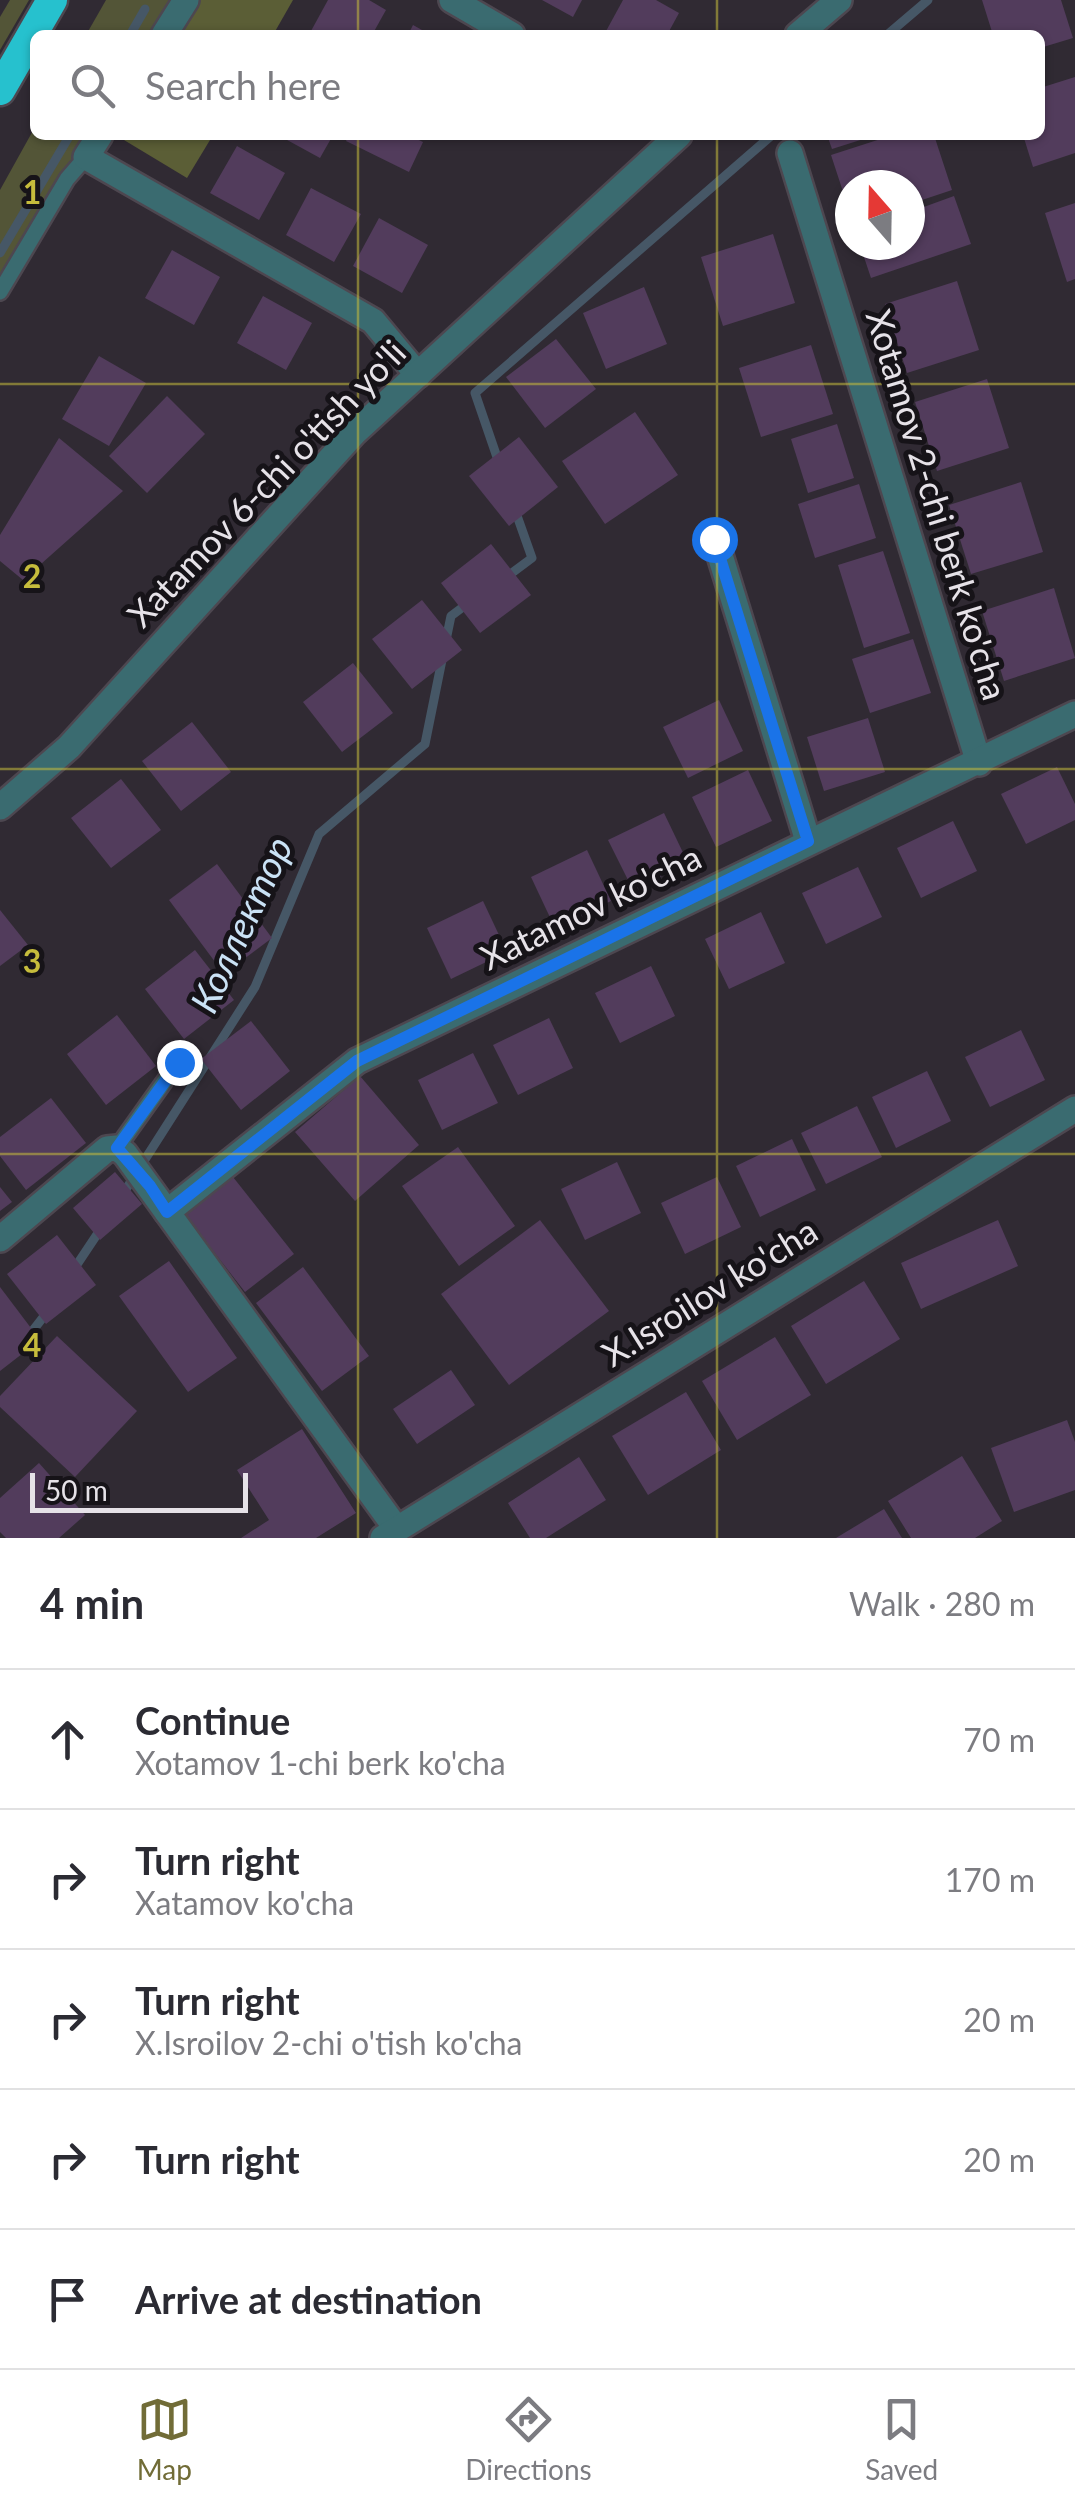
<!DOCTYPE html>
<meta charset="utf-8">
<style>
body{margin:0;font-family:Lato,sans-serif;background:#f7f7f7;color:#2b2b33}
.compass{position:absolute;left:835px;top:170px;width:90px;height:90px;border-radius:50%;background:#fff;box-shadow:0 2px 8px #0004;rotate:340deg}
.scale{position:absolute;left:30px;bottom:25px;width:218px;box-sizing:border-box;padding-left:10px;border:5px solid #e6e2e8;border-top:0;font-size:28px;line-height:35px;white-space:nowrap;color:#e6e2e8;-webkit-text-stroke:8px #161318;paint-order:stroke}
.stop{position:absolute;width:30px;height:30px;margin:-22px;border:8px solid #1a73e8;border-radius:50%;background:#fff}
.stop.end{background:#1a73e8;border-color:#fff;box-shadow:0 2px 10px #0008}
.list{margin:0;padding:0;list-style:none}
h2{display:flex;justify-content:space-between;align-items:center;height:130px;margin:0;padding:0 40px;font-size:42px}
h2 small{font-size:32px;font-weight:400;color:#7c7c81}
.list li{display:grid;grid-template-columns:65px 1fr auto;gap:30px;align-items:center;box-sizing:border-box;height:140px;padding:0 40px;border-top:2px solid #e1e1e2}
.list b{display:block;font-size:38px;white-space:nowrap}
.list p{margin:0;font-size:32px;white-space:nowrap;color:#7c7c81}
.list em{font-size:32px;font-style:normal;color:#7c7c81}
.icon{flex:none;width:55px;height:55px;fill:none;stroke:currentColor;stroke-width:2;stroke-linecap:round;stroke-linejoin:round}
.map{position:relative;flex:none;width:1075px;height:1538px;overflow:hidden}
.search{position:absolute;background:#fff;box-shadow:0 2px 8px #0004;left:30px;right:30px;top:30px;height:110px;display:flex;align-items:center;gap:25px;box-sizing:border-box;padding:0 35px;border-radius:15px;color:#7c7c81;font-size:38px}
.sheet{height:830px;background:#fff}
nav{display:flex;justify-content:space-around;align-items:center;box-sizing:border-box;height:140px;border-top:2px solid #e1e1e2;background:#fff;font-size:28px;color:#7c7c81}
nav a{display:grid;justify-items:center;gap:5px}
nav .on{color:#716c37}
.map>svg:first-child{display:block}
.green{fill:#535537}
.forest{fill:#5b5e36}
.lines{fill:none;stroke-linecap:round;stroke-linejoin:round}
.stream{stroke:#465766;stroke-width:9}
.building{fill:#523c5c}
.lane-casing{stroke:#4d4750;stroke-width:20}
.street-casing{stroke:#4d4750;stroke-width:30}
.highway-casing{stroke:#4d4750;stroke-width:35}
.lane{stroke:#3a6b70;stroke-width:15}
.street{stroke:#3a6b70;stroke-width:25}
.highway{stroke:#26c1ce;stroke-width:30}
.route{stroke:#1a73e8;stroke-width:12}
.grid{fill:none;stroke:#c6bc3c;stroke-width:2.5;stroke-opacity:0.55}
.labels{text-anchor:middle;stroke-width:10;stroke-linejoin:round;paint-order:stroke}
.street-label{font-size:35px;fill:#e6e2e8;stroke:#161318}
.water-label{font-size:38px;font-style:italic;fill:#cae2f5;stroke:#161318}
.grid-label{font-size:32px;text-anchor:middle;font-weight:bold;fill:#c6bc3c;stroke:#161318;stroke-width:10;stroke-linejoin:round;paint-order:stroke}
</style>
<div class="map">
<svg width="1075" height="1538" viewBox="0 0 1075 1538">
<rect width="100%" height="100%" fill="#302a33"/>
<!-- green -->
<g class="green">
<polygon points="10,0 29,0 0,50 0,17"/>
<polygon points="106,0 174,0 152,35 86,35"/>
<polygon points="35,127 35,135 92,135 0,287 0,190"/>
</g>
<!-- forest -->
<g class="forest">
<polygon points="201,0 293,0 273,35 180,35"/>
<polygon points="120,135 213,135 187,178 119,137"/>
</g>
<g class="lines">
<!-- stream -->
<g class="stream">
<polyline points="130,35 145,9"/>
<polyline points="887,35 928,0"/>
<polyline points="0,253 70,135"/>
<polyline points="499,463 475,393 772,135"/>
<polyline points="505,578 532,558 515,510"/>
<polyline points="446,640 451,616 467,604"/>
<polyline points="121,1197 255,987 319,834 425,744 443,655"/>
<polyline points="72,1272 102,1227"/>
<polyline points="27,1338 48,1311"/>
</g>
</g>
<!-- building -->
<g class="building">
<polygon points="328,0 369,0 386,10 372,35 319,35 311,31"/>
<polygon points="542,0 582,0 573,17"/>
<polygon points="623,0 656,0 679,13 667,35 607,35 605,33"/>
<polygon points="982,0 1061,0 1073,38 1040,48 1040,35 993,35"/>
<polygon points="413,25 431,35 408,35"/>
<polygon points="1075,77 1075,153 1033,167 1023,135 1040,135 1040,88"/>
<polygon points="278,135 333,135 320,158"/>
<polygon points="349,135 408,135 423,142 409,172 346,141"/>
<polygon points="827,135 873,135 873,136 832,149"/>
<polygon points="893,135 934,135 952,190 910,204 910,185 850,185 849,210 831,155"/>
<polygon points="237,146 285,173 259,220 210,193"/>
<polygon points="311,188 361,214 334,262 286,235"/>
<polygon points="954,196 971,244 871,278 860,245 910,245 910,212"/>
<polygon points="1075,203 1075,279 1067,282 1045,213"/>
<polygon points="379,218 428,245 402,293 353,266"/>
<polygon points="773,234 795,303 723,326 701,257"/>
<polygon points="172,250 220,277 194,325 145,298"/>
<polygon points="957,281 979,350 907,373 885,304"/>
<polygon points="644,287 667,344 606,369 583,313"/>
<polygon points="263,296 312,323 286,370 237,343"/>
<polygon points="556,339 596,389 545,428 506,377"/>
<polygon points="811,345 833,414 761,437 739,368"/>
<polygon points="99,356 146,383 109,446 62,419"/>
<polygon points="987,379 1009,448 937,471 915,402"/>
<polygon points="167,396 205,434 147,493 109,456"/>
<polygon points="635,412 678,475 605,524 562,461"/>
<polygon points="837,424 854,478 808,493 791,439"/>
<polygon points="519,437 558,487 509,526 469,476"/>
<polygon points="59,438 123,491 23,580 0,561 0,535"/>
<polygon points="1021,482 1043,552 971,574 949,505"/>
<polygon points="859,484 876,538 815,558 798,504"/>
<polygon points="491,544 531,595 480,633 441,583"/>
<polygon points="883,551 910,633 864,648 838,565"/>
<polygon points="1054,588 1075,658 1004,681 982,611"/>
<polygon points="422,600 462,650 412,689 372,639"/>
<polygon points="913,639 931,693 870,713 852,659"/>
<polygon points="353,663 393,713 342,752 303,702"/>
<polygon points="719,700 743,751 688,778 663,727"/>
<polygon points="868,718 885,772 824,791 807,737"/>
<polygon points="192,722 231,772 181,811 142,761"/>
<polygon points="1057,767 1075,804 1075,820 1026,844 1001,794"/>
<polygon points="748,770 772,821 716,847 692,797"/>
<polygon points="121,779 161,830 111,868 71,818"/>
<polygon points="664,813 688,863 633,890 608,840"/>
<polygon points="953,821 977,871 921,898 897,848"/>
<polygon points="587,850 611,901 555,928 531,877"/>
<polygon points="217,864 272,938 224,974 169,900"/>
<polygon points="858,867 882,917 826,944 802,893"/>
<polygon points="483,901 507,952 451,979 427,928"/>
<polygon points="0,910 28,945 0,966"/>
<polygon points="761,912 785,963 729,989 705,939"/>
<polygon points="195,950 234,1000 184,1039 145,989"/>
<polygon points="651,966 675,1016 620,1043 595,993"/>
<polygon points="117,1015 156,1066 106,1105 67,1054"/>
<polygon points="549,1018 573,1068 518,1095 493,1045"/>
<polygon points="251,1021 290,1071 241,1110 201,1059"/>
<polygon points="1021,1030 1045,1080 990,1107 965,1057"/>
<polygon points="473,1053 498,1103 442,1130 418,1080"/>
<polygon points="927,1071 951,1121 896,1148 872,1097"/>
<polygon points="360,1076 419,1145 355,1201 295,1132"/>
<polygon points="51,1098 86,1143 26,1190 0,1156 0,1137"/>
<polygon points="857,1106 882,1157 826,1184 801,1133"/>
<polygon points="792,1139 816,1190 760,1217 736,1166"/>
<polygon points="458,1147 515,1226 459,1266 402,1186"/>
<polygon points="617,1162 641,1213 585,1240 561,1189"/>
<polygon points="115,1172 142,1204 100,1240 73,1208"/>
<polygon points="233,1177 294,1254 245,1292 185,1215"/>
<polygon points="717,1177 741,1227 685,1254 661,1203"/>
<polygon points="0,1187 12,1202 0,1211"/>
<polygon points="540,1220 609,1311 509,1385 441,1294"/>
<polygon points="998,1220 1018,1266 921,1309 901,1263"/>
<polygon points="57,1235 96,1285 46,1324 7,1274"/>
<polygon points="169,1261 237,1358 188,1392 119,1296"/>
<polygon points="303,1267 369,1356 322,1391 256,1303"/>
<polygon points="864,1281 900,1339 826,1384 791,1326"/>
<polygon points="0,1287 40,1340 0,1371"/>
<polygon points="57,1336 137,1411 75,1477 0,1407 0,1396"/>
<polygon points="775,1337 811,1395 737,1440 702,1381"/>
<polygon points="451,1370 475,1405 417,1444 393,1409"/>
<polygon points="686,1392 721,1450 648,1495 612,1436"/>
<polygon points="1067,1420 1075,1442 1075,1490 1014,1512 991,1448"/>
<polygon points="302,1429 356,1513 316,1538 241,1538 269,1520 237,1470"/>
<polygon points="962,1456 1002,1521 975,1538 911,1538 888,1501"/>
<polygon points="579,1457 606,1500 546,1538 530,1538 508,1503"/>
<polygon points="39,1463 85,1515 59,1538 6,1538 0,1532 0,1498"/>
<polygon points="884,1509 902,1538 836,1538"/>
</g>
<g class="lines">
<!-- lane casing -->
<g class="lane-casing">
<g id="lane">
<polyline points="0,292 67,179 86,157"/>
<polyline points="117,1148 179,1061"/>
</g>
</g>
<!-- street casing -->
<g class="street-casing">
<g id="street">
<polyline points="452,0 512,35"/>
<polyline points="164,35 186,0"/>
<polyline points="798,35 839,0"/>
<polyline points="100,135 86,157 373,321 418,375"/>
<polyline points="790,153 979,763"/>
<polyline points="715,539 808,841"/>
<polyline points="0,807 69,747 354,433 679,135"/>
<polyline points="167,1212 357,1061 1075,714"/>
<polyline points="0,1239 107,1149 117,1148 125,1154 396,1528"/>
<polyline points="383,1538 1075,1109"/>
</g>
</g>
<!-- highway casing -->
<g class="highway-casing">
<polyline id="highway" points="0,90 52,0"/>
</g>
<!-- lane -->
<use href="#lane" class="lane"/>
<!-- street -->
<use href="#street" class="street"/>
<!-- highway -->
<use href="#highway" class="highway"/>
</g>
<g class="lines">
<!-- route -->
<polyline class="route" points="179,1062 117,1148 150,1186 167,1212 357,1061 808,841 714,539"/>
</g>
<!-- grid -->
<path class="grid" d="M358 0V35M717 0V35M358 135V1538M717 135V1538M0 384H1075M0 769H1075M0 1154H1075"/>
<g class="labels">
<!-- street labels -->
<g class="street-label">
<text transform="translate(267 484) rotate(-46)" y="12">Xatamov 6-chi o'tish yo'li</text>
<text transform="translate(936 505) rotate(73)" y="12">Xotamov 2-chi berk ko'cha</text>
<text transform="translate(591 908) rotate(-26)" y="12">Xatamov ko'cha</text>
<text transform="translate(710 1293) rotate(-32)" y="12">X.Isroilov ko'cha</text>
</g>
<!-- water labels -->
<g class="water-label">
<text transform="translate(242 925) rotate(-65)" y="13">Коллектор</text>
</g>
</g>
<g class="grid-label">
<text x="32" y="204">1</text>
<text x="32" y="588">2</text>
<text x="32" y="973">3</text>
<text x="32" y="1357">4</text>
</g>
</svg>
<svg class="compass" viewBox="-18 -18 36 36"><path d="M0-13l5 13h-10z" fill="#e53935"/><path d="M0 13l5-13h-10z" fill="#7c7c81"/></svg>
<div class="scale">50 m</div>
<div class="stop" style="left:714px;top:539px"></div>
<div class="stop end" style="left:179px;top:1062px"></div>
<div class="search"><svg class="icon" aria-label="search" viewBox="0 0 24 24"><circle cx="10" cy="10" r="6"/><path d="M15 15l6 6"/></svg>Search here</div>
</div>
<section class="sheet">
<h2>4 min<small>Walk · 280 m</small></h2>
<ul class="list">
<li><svg class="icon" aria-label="ahead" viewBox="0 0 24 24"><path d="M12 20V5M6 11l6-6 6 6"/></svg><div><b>Continue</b><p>Xotamov 1-chi berk ko'cha</p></div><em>70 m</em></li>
<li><svg class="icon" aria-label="right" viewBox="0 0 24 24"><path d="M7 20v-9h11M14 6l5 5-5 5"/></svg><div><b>Turn right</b><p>Xatamov ko'cha</p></div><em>170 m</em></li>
<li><svg class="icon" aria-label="right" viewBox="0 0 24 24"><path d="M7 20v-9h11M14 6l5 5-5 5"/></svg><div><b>Turn right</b><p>X.Isroilov 2-chi o'tish ko'cha</p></div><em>20 m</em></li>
<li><svg class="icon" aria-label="right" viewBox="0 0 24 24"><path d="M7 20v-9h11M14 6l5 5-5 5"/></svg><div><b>Turn right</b></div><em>20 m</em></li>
<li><svg class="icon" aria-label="arrive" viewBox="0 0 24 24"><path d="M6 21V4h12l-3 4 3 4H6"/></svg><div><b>Arrive at destination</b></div></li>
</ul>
</section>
<nav>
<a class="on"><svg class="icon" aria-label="map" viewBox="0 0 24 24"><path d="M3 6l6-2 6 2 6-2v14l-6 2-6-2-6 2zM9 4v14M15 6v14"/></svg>Map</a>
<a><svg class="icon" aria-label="directions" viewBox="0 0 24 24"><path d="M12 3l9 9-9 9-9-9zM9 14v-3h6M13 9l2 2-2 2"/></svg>Directions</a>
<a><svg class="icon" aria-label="saved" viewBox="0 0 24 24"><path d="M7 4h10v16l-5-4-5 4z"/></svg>Saved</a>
</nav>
